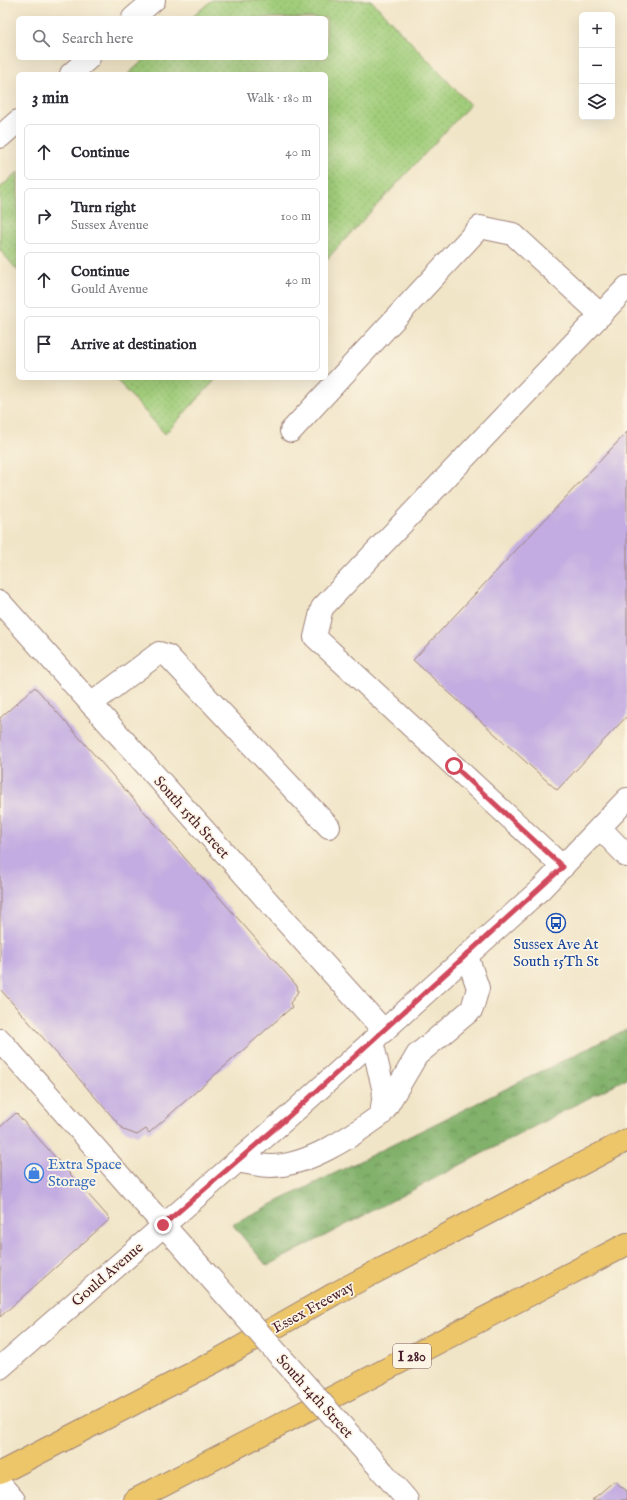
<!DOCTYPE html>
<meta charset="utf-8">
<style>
body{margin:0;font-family:"IM FELL English",serif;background:#f7f7f7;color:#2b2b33}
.controls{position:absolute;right:12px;top:12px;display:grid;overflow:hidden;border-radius:6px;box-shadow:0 4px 16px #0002}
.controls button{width:36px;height:36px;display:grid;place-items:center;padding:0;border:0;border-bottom:1px solid #e1e1e2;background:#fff;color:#2b2b33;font:20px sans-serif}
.stop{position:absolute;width:12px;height:12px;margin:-9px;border:3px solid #d1495b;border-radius:50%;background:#fff}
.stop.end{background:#d1495b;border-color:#fff;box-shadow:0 1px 4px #0008}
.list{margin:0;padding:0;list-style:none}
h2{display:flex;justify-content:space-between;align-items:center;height:52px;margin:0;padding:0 16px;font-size:17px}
h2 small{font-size:13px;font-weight:400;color:#7c7c81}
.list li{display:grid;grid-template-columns:26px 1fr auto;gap:12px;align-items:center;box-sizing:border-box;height:56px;margin:0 8px 8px;padding:0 8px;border:1px solid #e1e1e2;border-radius:6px}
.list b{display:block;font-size:15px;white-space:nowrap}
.list p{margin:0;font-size:13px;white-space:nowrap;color:#7c7c81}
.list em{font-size:13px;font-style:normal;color:#7c7c81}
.icon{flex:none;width:22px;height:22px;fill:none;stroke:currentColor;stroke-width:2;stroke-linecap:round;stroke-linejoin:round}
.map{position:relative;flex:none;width:627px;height:1500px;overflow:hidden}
.search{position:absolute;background:#fff;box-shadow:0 4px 16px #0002;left:16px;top:16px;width:312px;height:44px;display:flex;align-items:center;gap:10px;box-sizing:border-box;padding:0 14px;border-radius:6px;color:#7c7c81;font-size:15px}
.panel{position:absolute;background:#fff;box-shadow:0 4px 16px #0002;left:16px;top:72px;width:312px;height:308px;border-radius:6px}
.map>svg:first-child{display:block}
.grass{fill:url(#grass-dots);stroke:#767653}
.forest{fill:url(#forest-crowns);stroke:#66684b}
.building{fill:#c2ace1}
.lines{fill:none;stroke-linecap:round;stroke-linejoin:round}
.minor-casing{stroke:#9e8279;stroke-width:24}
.highway-casing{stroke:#9e8279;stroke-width:24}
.minor{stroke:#fff;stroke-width:22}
.highway{stroke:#ecc669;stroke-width:22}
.minor-bridge-casing{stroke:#9e8279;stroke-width:24;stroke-linecap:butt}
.minor-bridge{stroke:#fff;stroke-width:22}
.route{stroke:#d1495b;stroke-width:5}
.labels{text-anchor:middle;stroke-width:3.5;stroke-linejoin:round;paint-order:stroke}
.shield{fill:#fcf5e5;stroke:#7f5f63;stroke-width:1}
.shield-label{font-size:14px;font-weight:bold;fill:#4a1f2b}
.street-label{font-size:15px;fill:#4a1f2b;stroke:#fcf5e5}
.transit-label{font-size:15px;fill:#164399;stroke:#fcf5e5}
.shop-label{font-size:15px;fill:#366cbe;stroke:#fcf5e5;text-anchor:start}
</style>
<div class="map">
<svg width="627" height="1500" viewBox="0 0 627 1500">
<defs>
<pattern id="grass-dots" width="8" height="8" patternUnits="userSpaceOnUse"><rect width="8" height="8" fill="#a2ce7b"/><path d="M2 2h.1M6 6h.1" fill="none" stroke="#8db06a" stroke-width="1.8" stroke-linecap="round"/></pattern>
<pattern id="forest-crowns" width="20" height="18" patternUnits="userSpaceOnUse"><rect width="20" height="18" fill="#81b16b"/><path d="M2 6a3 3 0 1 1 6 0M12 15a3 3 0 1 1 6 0" fill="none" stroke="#6c8f58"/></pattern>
</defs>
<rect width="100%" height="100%" fill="#fcf5e5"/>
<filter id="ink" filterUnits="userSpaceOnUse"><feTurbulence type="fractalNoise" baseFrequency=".025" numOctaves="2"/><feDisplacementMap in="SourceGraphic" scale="8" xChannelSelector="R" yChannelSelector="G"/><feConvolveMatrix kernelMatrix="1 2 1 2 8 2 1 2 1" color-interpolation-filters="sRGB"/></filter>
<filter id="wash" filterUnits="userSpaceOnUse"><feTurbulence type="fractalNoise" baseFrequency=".012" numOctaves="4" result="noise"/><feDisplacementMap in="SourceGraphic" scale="16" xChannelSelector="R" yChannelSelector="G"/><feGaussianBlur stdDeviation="0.9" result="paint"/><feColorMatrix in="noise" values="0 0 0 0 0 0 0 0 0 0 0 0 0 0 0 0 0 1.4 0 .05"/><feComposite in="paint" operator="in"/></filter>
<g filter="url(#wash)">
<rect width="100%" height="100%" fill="#f1e5c7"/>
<!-- grass -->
<g class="grass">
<polygon points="212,0 371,0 470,105 326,260 326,74 128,74 146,58 326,58 326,18 191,18"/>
<polygon points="18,172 18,271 0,250 0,188"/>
<polygon points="115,378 217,378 165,434"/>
</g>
<!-- forest -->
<polygon class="forest" points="627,1029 627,1078 267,1266 232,1224"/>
<g id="blocks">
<!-- building -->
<g class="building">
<polygon points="627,432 627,716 557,790 413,660"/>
<polygon points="35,687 297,986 298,991 295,997 290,1003 292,1007 149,1133 146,1129 137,1135 124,1130 0,989 0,718"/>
<polygon points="16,1113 110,1219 0,1317 0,1127"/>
<polygon points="614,1481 627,1491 627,1500 592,1500"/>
</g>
</g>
</g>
<g filter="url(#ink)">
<use href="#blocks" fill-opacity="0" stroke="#9e8279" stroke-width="1"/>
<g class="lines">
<!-- minor casing -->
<g class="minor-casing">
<g id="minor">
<polyline points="133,18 154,0"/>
<polyline points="71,74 89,58"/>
<polyline points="0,137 18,121"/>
<polyline points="291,431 480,227 513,234 601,315"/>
<polyline points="0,602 384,1031"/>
<polyline points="91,704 159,653 168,656 329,827"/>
<polyline points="600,828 627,856"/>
<polyline points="563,867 315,637 322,608 627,287"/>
<polyline points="0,1040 198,1264"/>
<polyline points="384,1111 417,1055 472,1009 478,988 467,956"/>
<path d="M237 1161C248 1163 260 1166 271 1166 308 1166 352 1136 381 1115L384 1092 372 1041"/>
<polyline points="0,1368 287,1118 542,888 627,799"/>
<polyline points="383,1472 407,1500"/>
<polyline points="0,1484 14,1500"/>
</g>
</g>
<!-- highway casing -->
<g class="highway-casing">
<g id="highway">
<polyline points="0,1473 216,1361 334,1294 627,1140"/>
<polyline points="135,1500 627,1244"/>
</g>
</g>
<!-- minor -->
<use href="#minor" class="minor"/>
<!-- highway -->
<use href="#highway" class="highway"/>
<!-- minor-bridge casing -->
<g class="minor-bridge-casing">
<polyline id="minor-bridge" points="198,1264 383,1472"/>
</g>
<!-- minor-bridge -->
<use href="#minor-bridge" class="minor-bridge"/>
</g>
</g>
<g class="lines" filter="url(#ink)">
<!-- route -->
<polyline class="route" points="163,1225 287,1118 563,867 454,766"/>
</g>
<!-- icons -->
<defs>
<g id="bus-ring" transform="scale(1)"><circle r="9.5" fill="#fcf5e5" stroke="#1a4fb4" stroke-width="1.5"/><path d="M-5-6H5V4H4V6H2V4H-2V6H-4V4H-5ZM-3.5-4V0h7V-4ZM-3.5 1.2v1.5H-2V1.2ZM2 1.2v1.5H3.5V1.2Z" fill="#1a4fb4"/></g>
<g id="shop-ring" transform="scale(1)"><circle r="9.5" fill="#fcf5e5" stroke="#3f7fe0" stroke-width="1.5"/><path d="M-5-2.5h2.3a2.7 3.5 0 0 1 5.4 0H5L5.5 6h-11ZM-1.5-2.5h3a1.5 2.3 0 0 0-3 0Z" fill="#3f7fe0"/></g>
</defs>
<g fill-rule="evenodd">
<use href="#bus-ring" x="556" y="923"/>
<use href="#shop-ring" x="34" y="1173"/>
</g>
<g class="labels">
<!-- shield labels -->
<rect class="shield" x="393" y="1344" width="38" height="24" rx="3"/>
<g class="shield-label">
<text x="412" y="1361">I 280</text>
</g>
<!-- street labels -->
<g class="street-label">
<text transform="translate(192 817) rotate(48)" y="5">South 15th Street</text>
<text transform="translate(107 1274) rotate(-41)" y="5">Gould Avenue</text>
<text transform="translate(313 1307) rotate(-29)" y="5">Essex Freeway</text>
<text transform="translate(315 1396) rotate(48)" y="5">South 14th Street</text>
</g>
<!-- transit labels -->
<g class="transit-label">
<text x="556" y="949">Sussex Ave At<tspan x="556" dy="17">South 15Th St</tspan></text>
</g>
<!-- shop labels -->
<g class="shop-label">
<text x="48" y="1169">Extra Space<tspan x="48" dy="17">Storage</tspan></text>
</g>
</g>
</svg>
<div class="controls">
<button>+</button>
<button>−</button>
<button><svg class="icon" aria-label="layers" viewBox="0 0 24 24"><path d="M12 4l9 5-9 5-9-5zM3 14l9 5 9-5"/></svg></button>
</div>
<div class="stop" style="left:454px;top:766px"></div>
<div class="stop end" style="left:163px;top:1225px"></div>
<div class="search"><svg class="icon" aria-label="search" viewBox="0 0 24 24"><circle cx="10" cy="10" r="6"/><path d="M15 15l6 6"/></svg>Search here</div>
<section class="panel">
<h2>3 min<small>Walk · 180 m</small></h2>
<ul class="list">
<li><svg class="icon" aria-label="ahead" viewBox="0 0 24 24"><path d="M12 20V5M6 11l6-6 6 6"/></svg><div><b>Continue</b></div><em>40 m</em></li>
<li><svg class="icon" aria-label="right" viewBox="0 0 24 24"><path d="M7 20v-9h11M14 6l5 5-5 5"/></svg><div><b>Turn right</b><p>Sussex Avenue</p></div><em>100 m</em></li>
<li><svg class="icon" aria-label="ahead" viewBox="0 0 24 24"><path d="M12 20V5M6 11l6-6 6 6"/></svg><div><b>Continue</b><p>Gould Avenue</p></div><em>40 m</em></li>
<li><svg class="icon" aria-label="arrive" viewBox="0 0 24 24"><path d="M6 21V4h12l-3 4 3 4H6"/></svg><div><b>Arrive at destination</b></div></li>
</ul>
</section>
</div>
